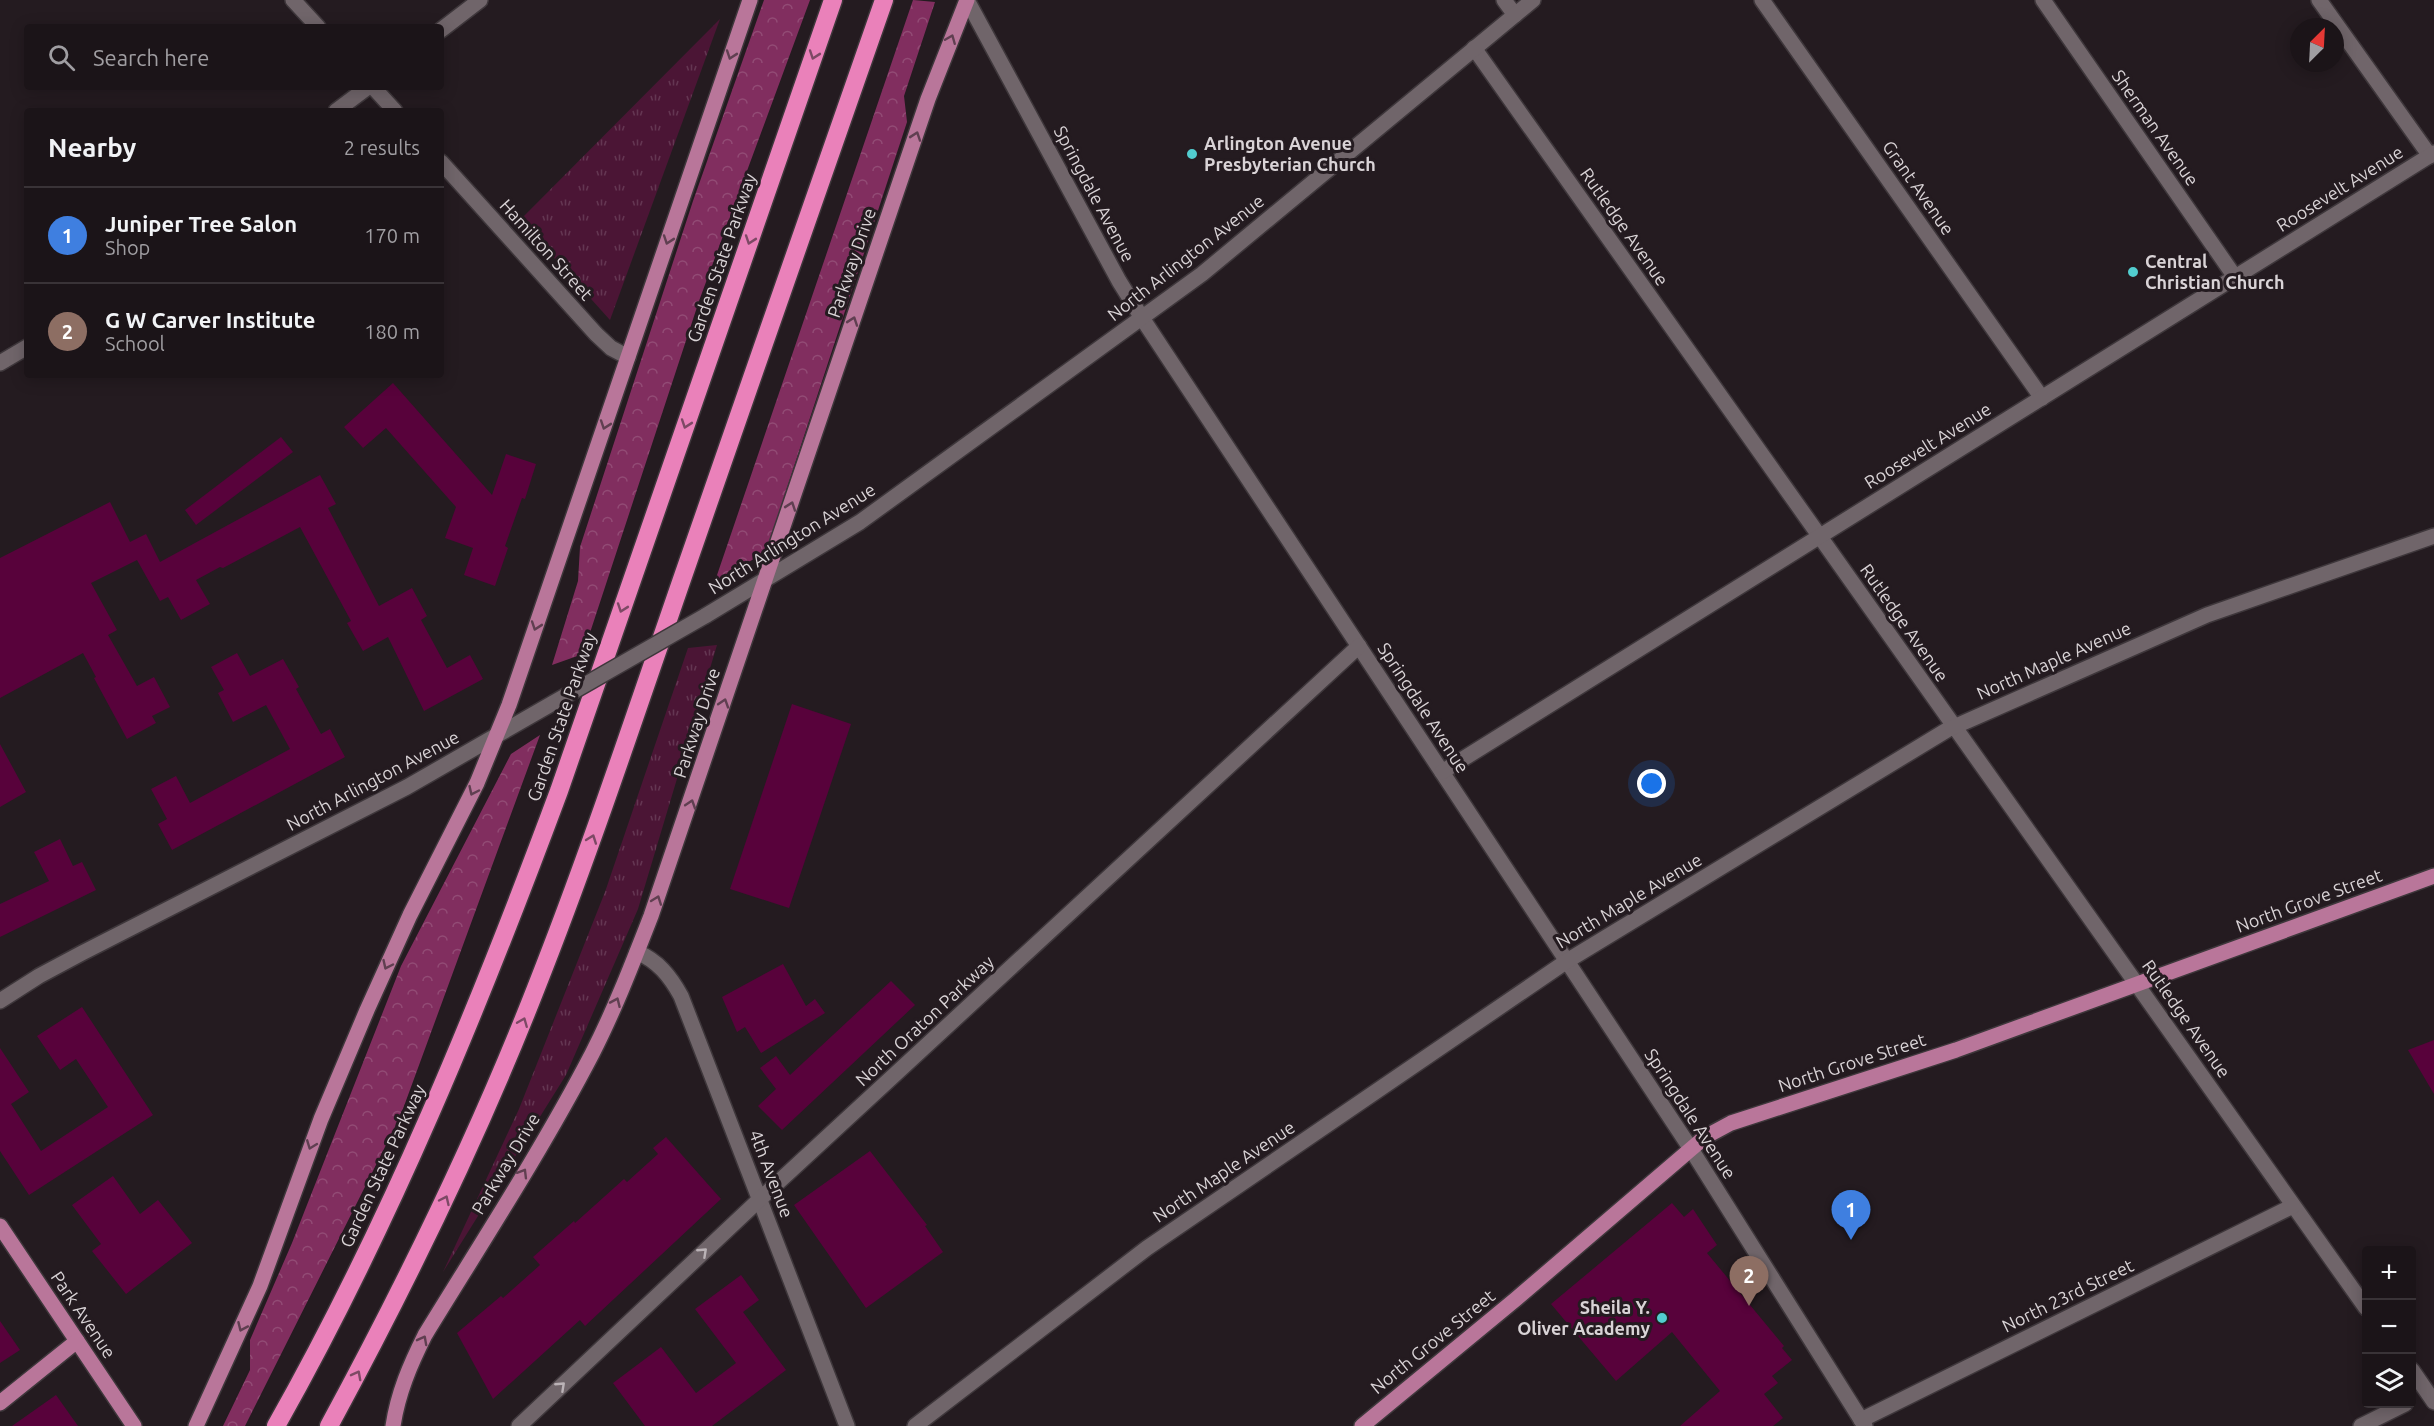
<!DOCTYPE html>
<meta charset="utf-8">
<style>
body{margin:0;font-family:Ubuntu,sans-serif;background:#282125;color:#f1f3f6}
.controls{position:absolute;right:18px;bottom:18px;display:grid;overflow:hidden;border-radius:6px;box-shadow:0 3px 15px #0003}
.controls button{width:54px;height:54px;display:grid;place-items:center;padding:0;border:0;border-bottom:2px solid #393337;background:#1b1418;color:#f1f3f6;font:30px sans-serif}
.compass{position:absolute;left:2290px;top:18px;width:54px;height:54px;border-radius:50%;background:#1b1418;box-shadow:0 3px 15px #0003;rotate:24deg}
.you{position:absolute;left:1652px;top:784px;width:21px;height:21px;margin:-15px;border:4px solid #fff;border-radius:50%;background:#1a73e8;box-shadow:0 0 0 9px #1a73e833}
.badge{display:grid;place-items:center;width:39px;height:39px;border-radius:50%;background:#d93025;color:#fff;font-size:20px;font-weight:700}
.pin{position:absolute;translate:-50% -50px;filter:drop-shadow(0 2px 3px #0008)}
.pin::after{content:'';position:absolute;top:32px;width:21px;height:18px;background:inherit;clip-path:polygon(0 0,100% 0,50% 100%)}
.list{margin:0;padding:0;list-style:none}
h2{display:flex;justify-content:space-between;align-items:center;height:78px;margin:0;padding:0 24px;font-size:26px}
h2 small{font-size:20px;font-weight:400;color:#a09ea2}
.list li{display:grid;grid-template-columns:39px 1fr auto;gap:18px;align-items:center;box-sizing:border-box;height:96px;padding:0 24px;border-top:2px solid #393337}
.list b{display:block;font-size:22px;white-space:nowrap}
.list p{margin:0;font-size:20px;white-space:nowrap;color:#a09ea2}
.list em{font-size:20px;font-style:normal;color:#a09ea2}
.icon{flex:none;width:33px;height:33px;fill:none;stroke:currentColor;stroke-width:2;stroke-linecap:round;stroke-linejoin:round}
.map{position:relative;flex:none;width:2434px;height:1426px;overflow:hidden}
.search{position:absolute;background:#1b1418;box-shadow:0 3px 15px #0003;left:24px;top:24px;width:420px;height:66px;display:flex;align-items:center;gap:15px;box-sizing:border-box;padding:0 21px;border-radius:6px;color:#a09ea2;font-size:22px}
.panel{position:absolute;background:#1b1418;box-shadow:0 3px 15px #0003;left:24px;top:108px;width:420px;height:270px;border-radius:6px}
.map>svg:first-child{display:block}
.grass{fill:url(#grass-tufts)}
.forest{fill:url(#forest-crowns)}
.building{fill:#58023b}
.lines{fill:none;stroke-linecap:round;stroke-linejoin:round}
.minor-casing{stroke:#3e373b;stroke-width:18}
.major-casing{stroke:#3e373b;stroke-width:18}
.highway-casing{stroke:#3e373b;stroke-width:21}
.minor{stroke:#70656a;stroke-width:15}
.major{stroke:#b9769a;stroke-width:15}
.highway{stroke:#ea81ba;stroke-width:18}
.minor-bridge-casing{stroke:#3e373b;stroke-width:18;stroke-linecap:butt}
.minor-bridge{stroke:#70656a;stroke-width:15}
.oneway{stroke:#603f51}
.oneway2{stroke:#7d4965}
.oneway3{stroke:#bab2b6}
.poi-dot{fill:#52cdcf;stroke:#241b20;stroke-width:2}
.labels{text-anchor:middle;stroke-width:6;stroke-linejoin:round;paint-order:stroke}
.street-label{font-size:18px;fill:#d9d3d6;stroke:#241b20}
.poi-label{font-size:18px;font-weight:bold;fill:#d9d3d6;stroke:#241b20;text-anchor:start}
</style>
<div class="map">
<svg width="2434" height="1426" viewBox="0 0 2434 1426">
<defs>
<pattern id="grass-tufts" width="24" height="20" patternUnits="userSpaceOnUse" patternTransform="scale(1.5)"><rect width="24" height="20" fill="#4b1535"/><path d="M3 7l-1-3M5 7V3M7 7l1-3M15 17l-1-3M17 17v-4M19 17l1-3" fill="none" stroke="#643652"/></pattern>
<pattern id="forest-crowns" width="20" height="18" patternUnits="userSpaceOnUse" patternTransform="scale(1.5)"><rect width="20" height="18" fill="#812e5f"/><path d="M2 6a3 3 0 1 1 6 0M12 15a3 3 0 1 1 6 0" fill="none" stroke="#924b75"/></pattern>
</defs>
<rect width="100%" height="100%" fill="#241b20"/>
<!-- grass -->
<g class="grass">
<polygon points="720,19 610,320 520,220"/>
<polygon points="717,645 638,909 566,1075 443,1272 519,1109 605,892 688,648"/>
</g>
<!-- forest -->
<g class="forest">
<polygon points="764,0 810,0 699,301 583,654 552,665 578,581 580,547 693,201"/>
<polygon points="913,0 935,2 904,96 907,122 766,552 715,581"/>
<polygon points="540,735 400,1117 245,1426 223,1426 250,1370 250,1340 292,1243 401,966 511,754"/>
</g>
<!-- building -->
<g class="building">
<polygon points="393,383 492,495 506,454 536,464 525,499 522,498 505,546 508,548 495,586 464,575 473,548 445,538 456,507 386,428 363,448 344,427"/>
<polygon points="281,437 293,452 196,525 185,510"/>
<polygon points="320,475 336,504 328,508 379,606 412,588 427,616 421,620 447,668 470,655 483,679 424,711 388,637 363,651 347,623 351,621 300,527 223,568 220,567 196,580 210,604 181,620 168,597 160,601 137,560 91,583 117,630 108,635 137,686 154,677 170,707 152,716 156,723 127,739 94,678 96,677 83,653 0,698 0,558 110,502 130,542 146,534 160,562"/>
<polygon points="237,653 250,676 283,659 299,687 296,689 321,734 330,729 345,757 172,850 158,824 167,819 151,789 176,776 190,803 290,749 266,705 233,722 218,693 224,690 211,667"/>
<polygon points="792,704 851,724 789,908 730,889"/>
<polygon points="0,744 26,792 0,807"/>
<polygon points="60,839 73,866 82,862 96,890 0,937 0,904 49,881 34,852"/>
<polygon points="783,964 806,1006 815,999 825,1013 761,1053 745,1027 737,1032 722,997"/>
<polygon points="891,981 915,1005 782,1130 758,1106 776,1089 760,1068 776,1056 790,1075"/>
<polygon points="82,1007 153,1115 29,1195 0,1151 0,1048 29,1092 11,1104 41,1151 108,1107 76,1059 60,1070 37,1036"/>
<polygon points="2434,1040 2434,1094 2408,1050"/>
<polygon points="666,1137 721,1199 585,1326 580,1320 493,1399 457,1333 501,1296 503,1298 540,1265 533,1257 574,1221 575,1223 624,1179 627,1182 658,1154 653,1148"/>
<polygon points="870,1151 927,1225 925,1226 943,1252 866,1308 794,1205"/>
<polygon points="113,1176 140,1214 158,1200 192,1243 126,1294 92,1251 101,1244 72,1205"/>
<polygon points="1672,1203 1684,1217 1693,1209 1717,1245 1707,1253 1784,1346 1782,1348 1792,1360 1772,1376 1778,1383 1764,1394 1783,1418 1773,1426 1680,1426 1720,1391 1672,1332 1616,1381 1551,1304"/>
<polygon points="741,1275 759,1300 743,1312 786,1370 712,1426 645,1426 613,1383 661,1347 696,1393 736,1363 695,1309"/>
<polygon points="0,1321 20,1350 0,1363"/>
<polygon points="56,1395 78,1426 12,1426"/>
</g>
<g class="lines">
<!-- minor casing -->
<g class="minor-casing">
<g id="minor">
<polyline points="293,0 318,27"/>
<polyline points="967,0 1119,281 1142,318 1691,1149 1865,1426"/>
<polyline points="1504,0 1515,15"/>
<polyline points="1762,0 2042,398"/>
<polyline points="2043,0 2235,277"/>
<polyline points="2319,0 2430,156"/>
<polyline points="441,30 480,0"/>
<polyline points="1474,48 2366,1308"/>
<polyline points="373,87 395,111"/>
<polyline points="336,111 368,87"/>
<polyline points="441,162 596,334 611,348 628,357"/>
<polyline points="0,363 27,347"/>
<polyline points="705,616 860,522 1202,274 1533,0"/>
<polyline points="1442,772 2434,153"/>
<path d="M637 952C658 961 670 976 681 996L847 1426"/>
<polyline points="0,1001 39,976 82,953 407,787 553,703"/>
<polyline points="2412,1370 2434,1402"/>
<polyline points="1861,1420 2293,1206"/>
<polyline points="519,1426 760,1199 1359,646"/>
<polyline points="915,1426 1147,1248 1567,961 1947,730 2207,615 2434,536"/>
<polyline points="2361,1426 2405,1404"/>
</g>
</g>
<!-- major casing -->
<g class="major-casing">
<g id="major">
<polyline points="0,1226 134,1426"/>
<polyline points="0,1403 77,1341"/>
<polyline points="196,1426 260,1286 321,1119 367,1010 410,915 477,783 509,705 750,0"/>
<path d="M393 1426C398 1393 410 1365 425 1335 482 1242 542 1150 592 1054 615 1009 633 962 651 916L928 99 967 0"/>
<polyline points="1362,1426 1516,1299 1705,1137 1731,1123 1956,1050 2434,876"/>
</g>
</g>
<!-- highway casing -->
<g class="highway-casing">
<g id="highway">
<path d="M276 1426C390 1224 478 1009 559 791L833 0"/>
<path d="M329 1426C406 1284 477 1139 536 988 589 854 634 718 681 582 749 388 815 194 884 0"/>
</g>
</g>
<!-- minor -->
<use href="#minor" class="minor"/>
<!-- major -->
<use href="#major" class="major"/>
<!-- highway -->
<use href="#highway" class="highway"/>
<!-- minor-bridge casing -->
<g class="minor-bridge-casing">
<polyline id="minor-bridge" points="553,703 705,616"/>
</g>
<!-- minor-bridge -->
<use href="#minor-bridge" class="minor-bridge"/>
</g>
<!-- one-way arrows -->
<defs><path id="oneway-chevron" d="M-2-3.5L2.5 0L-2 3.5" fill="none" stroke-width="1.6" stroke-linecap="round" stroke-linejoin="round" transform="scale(1.5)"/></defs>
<g class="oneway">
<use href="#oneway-chevron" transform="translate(951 39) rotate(-68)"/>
<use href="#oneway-chevron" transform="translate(731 55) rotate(109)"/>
<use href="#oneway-chevron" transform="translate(916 136) rotate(-71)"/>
<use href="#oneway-chevron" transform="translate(668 240) rotate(109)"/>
<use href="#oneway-chevron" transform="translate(853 321) rotate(-71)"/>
<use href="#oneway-chevron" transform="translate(605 425) rotate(109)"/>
<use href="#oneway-chevron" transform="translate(791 506) rotate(-71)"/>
<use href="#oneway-chevron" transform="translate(536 626) rotate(109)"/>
<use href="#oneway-chevron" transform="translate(724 703) rotate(-72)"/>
<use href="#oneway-chevron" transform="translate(473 791) rotate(115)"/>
<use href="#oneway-chevron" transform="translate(691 804) rotate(-72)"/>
<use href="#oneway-chevron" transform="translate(657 900) rotate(-70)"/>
<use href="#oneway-chevron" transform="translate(387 965) rotate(115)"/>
<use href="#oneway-chevron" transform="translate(616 1002) rotate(-66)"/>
<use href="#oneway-chevron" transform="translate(311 1145) rotate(111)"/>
<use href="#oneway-chevron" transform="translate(523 1173) rotate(-59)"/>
<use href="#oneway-chevron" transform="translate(242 1327) rotate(114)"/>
<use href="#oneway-chevron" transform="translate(423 1340) rotate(-62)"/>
</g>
<g class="oneway2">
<use href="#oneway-chevron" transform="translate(814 55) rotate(109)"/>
<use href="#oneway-chevron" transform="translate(750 240) rotate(109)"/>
<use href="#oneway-chevron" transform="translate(686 424) rotate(109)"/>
<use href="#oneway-chevron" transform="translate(622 608) rotate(109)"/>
<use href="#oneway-chevron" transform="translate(592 839) rotate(-70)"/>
<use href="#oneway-chevron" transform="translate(523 1022) rotate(-68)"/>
<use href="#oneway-chevron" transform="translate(445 1200) rotate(-65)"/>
<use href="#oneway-chevron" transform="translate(357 1375) rotate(-62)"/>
</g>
<g class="oneway3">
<use href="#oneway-chevron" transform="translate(703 1252) rotate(-43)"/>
<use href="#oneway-chevron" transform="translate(561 1386) rotate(-43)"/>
</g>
<!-- markers -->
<g class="poi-dot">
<circle cx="1192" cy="154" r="6"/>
<circle cx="2133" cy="272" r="6"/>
<circle cx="1662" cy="1318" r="6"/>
</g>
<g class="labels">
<!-- street labels -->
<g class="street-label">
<text transform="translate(2155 128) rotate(55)" y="6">Sherman Avenue</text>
<text transform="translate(1918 188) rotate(55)" y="6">Grant Avenue</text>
<text transform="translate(2340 189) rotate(-32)" y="6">Roosevelt Avenue</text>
<text transform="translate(1094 194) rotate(62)" y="6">Springdale Avenue</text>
<text transform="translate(1624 227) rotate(55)" y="6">Rutledge Avenue</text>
<text transform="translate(546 250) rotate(48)" y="6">Hamilton Street</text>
<text transform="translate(722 258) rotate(-71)" y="6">Garden State Parkway</text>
<text transform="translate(1186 258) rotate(-38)" y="6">North Arlington Avenue</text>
<text transform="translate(852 263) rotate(-71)" y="6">Parkway Drive</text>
<text transform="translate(1928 446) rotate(-32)" y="6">Roosevelt Avenue</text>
<text transform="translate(792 539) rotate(-32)" y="6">North Arlington Avenue</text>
<text transform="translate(1904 623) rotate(55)" y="6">Rutledge Avenue</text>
<text transform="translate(2054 661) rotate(-24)" y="6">North Maple Avenue</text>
<text transform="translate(1423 708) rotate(57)" y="6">Springdale Avenue</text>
<text transform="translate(562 717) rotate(-71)" y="6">Garden State Parkway</text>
<text transform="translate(697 723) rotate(-72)" y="6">Parkway Drive</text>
<text transform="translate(373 781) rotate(-28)" y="6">North Arlington Avenue</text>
<text transform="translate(1629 901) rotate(-31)" y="6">North Maple Avenue</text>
<text transform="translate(2309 901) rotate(-20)" y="6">North Grove Street</text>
<text transform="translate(2186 1019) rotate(55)" y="6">Rutledge Avenue</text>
<text transform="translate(925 1021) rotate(-43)" y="6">North Oraton Parkway</text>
<text transform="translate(1852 1063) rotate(-18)" y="6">North Grove Street</text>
<text transform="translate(1690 1114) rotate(57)" y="6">Springdale Avenue</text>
<text transform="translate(506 1164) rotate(-59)" y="6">Parkway Drive</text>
<text transform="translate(383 1166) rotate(-65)" y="6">Garden State Parkway</text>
<text transform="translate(1224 1172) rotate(-34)" y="6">North Maple Avenue</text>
<text transform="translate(771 1174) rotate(69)" y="6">4th Avenue</text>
<text transform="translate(2068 1296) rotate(-26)" y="6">North 23rd Street</text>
<text transform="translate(83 1315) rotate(56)" y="6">Park Avenue</text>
<text transform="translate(1433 1342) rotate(-39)" y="6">North Grove Street</text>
</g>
<!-- poi labels -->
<g class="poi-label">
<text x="1204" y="150">Arlington Avenue<tspan x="1204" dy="21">Presbyterian Church</tspan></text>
<text x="2145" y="268">Central<tspan x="2145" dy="21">Christian Church</tspan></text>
<text x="1650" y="1314" text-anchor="end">Sheila Y.<tspan x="1650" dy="21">Oliver Academy</tspan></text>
</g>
</g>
</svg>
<div class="controls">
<button>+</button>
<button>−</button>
<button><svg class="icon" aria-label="layers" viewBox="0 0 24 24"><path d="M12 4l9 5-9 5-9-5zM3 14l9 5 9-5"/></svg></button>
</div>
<svg class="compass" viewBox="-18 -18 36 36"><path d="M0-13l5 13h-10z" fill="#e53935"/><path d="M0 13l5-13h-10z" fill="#a09ea2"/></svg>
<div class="you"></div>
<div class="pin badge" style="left:1851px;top:1240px;background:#3f7fe0">1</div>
<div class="pin badge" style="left:1749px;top:1306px;background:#8d6e63">2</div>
<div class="search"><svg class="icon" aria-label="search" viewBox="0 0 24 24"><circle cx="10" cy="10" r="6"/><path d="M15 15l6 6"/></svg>Search here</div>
<section class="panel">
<h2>Nearby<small>2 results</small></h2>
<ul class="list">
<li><span class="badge" style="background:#3f7fe0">1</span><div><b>Juniper Tree Salon</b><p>Shop</p></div><em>170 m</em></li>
<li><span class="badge" style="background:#8d6e63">2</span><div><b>G W Carver Institute</b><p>School</p></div><em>180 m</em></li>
</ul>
</section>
</div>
